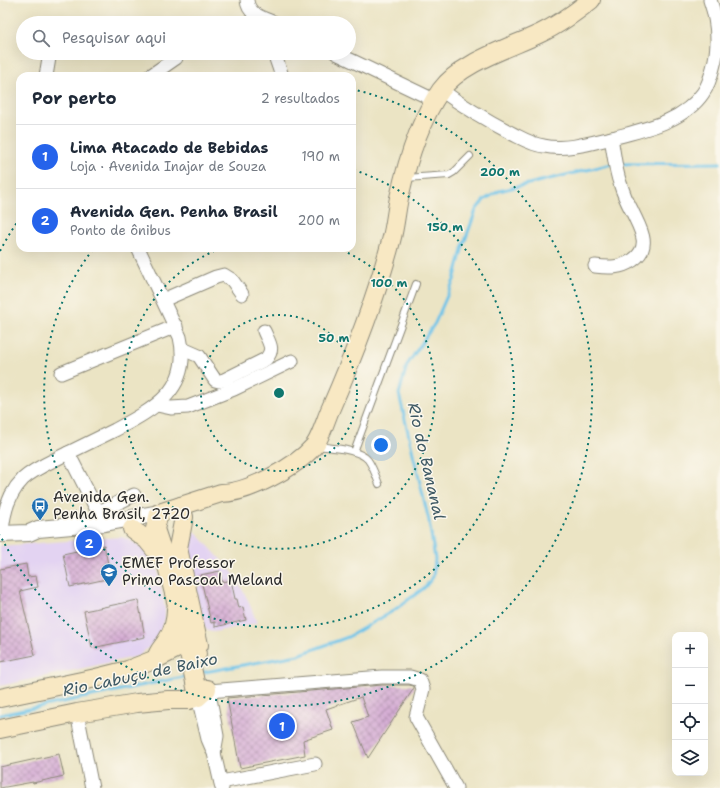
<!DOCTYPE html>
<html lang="pt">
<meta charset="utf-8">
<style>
body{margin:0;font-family:"Shantell Sans",sans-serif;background:#f6f6f7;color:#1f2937}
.controls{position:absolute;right:12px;bottom:12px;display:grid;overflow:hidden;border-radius:8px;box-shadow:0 4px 16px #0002}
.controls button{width:36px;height:36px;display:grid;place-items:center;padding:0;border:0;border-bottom:1px solid #e0e1e3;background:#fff;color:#1f2937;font:20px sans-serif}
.you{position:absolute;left:381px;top:445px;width:14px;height:14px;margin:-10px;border:3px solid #fff;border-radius:50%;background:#1a73e8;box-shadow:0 0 0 6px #1a73e833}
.badge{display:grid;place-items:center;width:26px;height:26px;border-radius:50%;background:#2563eb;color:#fff;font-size:13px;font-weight:700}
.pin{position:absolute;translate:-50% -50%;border:2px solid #fff;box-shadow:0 1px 4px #0006}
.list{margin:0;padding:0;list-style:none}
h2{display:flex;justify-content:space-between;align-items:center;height:52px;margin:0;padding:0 16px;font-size:17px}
h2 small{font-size:13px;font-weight:400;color:#747a83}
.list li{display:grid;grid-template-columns:26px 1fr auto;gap:12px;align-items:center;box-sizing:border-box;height:64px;padding:0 16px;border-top:1px solid #e0e1e3}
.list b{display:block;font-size:15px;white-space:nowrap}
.list p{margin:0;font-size:13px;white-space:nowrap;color:#747a83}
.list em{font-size:13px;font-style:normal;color:#747a83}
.icon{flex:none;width:22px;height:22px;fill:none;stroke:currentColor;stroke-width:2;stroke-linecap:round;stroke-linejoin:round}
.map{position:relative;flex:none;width:720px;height:788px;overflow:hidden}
.search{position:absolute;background:#fff;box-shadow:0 4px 16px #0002;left:16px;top:16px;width:340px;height:44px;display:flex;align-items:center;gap:10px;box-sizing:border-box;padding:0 14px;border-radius:22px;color:#747a83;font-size:15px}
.panel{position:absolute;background:#fff;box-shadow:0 4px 16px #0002;left:16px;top:72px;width:340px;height:180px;border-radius:12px}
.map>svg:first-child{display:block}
.built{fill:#e3d3f2}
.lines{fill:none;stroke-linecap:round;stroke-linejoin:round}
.stream{stroke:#6cc3e9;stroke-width:3}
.building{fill:url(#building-cross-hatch)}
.service-casing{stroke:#8b8878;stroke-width:8}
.minor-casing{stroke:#8b8878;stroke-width:15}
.tertiary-casing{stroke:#8b8878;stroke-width:18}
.secondary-casing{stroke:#8b8878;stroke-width:20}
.service{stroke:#fff;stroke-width:6}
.minor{stroke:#fff;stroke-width:13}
.tertiary{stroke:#fff;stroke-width:16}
.secondary{stroke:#f8e8c3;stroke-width:18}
.ring{fill:none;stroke:#0f766e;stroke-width:2;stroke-dasharray:2 4}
.labels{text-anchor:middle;stroke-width:3;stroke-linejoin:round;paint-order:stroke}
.poi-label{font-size:15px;fill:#2b2b2b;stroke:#fbf7ec;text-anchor:start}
.water-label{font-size:16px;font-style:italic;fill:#3e5964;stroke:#fbf7ec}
.centre{fill:#0f766e;stroke:#fbf7ec;stroke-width:2}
.ring-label{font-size:12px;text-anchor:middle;font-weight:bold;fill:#0f766e;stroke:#fbf7ec;stroke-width:3;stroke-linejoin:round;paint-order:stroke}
</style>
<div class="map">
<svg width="720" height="788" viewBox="0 0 720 788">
<defs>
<pattern id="building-cross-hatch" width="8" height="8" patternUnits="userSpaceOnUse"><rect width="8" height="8" fill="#d5add4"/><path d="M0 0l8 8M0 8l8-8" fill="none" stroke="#ad8dac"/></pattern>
</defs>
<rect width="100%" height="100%" fill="#fbf7ec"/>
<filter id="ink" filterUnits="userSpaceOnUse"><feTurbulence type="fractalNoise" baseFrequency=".025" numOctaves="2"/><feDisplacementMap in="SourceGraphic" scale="8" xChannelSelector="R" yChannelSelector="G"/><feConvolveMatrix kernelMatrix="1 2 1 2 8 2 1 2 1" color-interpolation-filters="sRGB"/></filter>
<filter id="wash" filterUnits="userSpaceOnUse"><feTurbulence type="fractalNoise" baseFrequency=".012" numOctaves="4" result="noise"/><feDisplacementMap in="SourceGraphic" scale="16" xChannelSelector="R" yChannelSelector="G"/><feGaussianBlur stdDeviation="0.9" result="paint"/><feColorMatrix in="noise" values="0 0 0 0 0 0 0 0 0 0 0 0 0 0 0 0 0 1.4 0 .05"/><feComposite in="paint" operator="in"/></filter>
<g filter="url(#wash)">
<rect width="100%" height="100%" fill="#ebe4c4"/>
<!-- built -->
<g class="built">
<polygon points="195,531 233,573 248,600 257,623 214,632 208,631 205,628 203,624 188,556 191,540"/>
<polygon points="121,537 128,539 147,551 156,561 165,609 165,618 160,633 153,643 139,656 0,686 0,546"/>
</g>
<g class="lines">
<!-- stream -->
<g class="stream">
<polyline points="618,164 720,163"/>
<polyline points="199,673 298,655 348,637 393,611 424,588 433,577 435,559 429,521 399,394 407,365 435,323 454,280 463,246 476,210 484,200 499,191 612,164"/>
<polyline points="0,715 188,676"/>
</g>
</g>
<g id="blocks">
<!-- building -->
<g class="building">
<polygon points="104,545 111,578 70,587 63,554"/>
<polygon points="26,564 28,577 36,576 38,587 20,591 35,655 0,662 0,569"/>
<polygon points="220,571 222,582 231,580 235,599 237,599 239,608 243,607 246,620 215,627 215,622 211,623 200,575"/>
<polygon points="138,600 145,637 92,648 84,611"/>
<polygon points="382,685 409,685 414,686 414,688 368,758 353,722 368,717 361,697 326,709 333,730 303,740 305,755 240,768 227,698"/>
<polygon points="59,754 64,776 33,783 33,782 0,788 0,767"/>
</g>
</g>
</g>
<g filter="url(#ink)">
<use href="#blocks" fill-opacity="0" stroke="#8b8878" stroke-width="1"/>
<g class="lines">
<!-- service casing -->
<g class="service-casing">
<g id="service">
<polyline points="406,178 449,175 454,172 470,156"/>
<path d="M317 446C330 448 360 449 368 460 373 467 376 476 379 484"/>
<polyline points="354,452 416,284"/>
</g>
</g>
<!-- minor casing -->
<g class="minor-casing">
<g id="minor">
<path d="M247 0C248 15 263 18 275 23"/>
<polyline points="274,53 282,76"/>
<polyline points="336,53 434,100"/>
<polyline points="46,76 49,58"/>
<polyline points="150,76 176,58"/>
<path d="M441 90C464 107 488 121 513 134 523 139 533 145 544 146 567 151 594 142 616 137 646 129 684 121 703 93 708 86 711 76 713 68 720 44 718 23 710 0"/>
<path d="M595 266C609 268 621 268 633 260 653 246 639 227 632 211 627 202 623 193 620 183 615 169 614 153 611 138"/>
<polyline points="163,300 216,277 224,275 232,280 242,294"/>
<path d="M183 349 199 356 215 380 219 381 224 380 266 359C275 349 269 343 264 331"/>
<polyline points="61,373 176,326"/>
<polyline points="157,405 171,408 188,407 234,389 292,361"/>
<polyline points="68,453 96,508 99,510 103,510 134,495"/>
<path d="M2 534C3 514 9 493 23 479 34 469 48 463 60 457 78 448 97 439 115 430 154 409 192 389 180 337L138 248"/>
<polyline points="208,688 217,736 214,753"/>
<polyline points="209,691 382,677 410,677 420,680 423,689 416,717 456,788"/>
<polyline points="198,697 208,739 214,753 222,788"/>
<polyline points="77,713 92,788"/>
<polyline points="221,782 315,764"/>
</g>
</g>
<!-- tertiary casing -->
<g class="tertiary-casing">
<polyline id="tertiary" points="0,534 29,533 38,529 105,523 159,513"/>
</g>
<!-- secondary casing -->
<g class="secondary-casing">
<g id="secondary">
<polyline points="181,506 184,517 178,548 199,645"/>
<polyline points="132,529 147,540 160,556"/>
<path d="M156 659C158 650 163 647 167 640 173 631 176 619 176 609"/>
<path d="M198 697 188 648 166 562 155 529 159 513 221 493C248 493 296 467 314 446 320 439 326 419 330 410 354 355 376 299 391 241 395 227 396 212 399 198 407 162 419 121 441 90 461 62 510 48 541 33 558 25 576 12 591 0"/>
<polyline points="0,698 96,678 128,670 156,659 180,647 192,649 197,654"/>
<polyline points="0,729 77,713 137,703 168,700 189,700 198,697 207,689"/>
</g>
</g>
<!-- service -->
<use href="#service" class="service"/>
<!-- minor -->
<use href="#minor" class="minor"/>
<!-- tertiary -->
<use href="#tertiary" class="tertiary"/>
<!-- secondary -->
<use href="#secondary" class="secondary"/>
</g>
</g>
<!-- distance rings -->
<g class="ring">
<circle cx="279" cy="393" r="78"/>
<path d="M337 248A156 156 0 1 1 221 248"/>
<path d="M354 170A235 235 0 1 1 94 248"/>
<path d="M0 251A313 313 0 0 1 20 218M352 89A313 313 0 1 1 0 535"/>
</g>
<!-- icons -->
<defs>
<g id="bus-pin" transform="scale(0.9)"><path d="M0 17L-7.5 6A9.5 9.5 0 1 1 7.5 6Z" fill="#1f6fb2" stroke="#fbf7ec"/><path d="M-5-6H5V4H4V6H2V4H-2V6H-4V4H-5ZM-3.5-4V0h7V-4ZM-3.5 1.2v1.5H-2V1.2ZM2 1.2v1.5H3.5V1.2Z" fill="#fff"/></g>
<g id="school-pin" transform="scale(0.9)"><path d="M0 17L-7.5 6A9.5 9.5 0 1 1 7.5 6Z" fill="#1f6fb2" stroke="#fbf7ec"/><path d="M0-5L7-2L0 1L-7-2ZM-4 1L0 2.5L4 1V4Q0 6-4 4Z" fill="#fff"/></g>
</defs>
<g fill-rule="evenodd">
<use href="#bus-pin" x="40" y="506"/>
<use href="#school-pin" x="109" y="572"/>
</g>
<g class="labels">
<!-- poi labels -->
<g class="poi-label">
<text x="53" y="502">Avenida Gen.<tspan x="53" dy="17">Penha Brasil, 2720</tspan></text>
<text x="122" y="568">EMEF Professor<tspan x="122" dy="17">Primo Pascoal Meland</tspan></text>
</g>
<!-- water labels -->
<g class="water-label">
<text transform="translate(427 461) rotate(77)" y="6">Rio do Bananal</text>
<text transform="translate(140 674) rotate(-12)" y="6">Rio Cabuçu de Baixo</text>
</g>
</g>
<circle cx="279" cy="393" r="6" class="centre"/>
<g class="ring-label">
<text x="500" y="176">200 m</text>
<text x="445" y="231">150 m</text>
<text x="389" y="287">100 m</text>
<text x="334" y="342">50 m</text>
</g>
</svg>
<div class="controls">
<button>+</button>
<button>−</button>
<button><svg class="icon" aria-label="locate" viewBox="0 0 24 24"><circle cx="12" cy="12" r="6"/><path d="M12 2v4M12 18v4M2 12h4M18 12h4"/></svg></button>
<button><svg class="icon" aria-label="layers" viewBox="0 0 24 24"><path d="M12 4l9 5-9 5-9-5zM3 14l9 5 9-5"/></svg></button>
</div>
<div class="you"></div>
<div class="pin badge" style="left:282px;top:726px">1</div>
<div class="pin badge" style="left:89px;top:543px">2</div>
<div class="search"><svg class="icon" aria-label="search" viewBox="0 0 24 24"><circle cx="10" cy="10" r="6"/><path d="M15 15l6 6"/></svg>Pesquisar aqui</div>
<section class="panel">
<h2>Por perto<small>2 resultados</small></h2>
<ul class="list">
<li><span class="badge">1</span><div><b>Lima Atacado de Bebidas</b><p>Loja · Avenida Inajar de Souza</p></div><em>190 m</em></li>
<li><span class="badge">2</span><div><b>Avenida Gen. Penha Brasil</b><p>Ponto de ônibus</p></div><em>200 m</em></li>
</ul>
</section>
</div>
